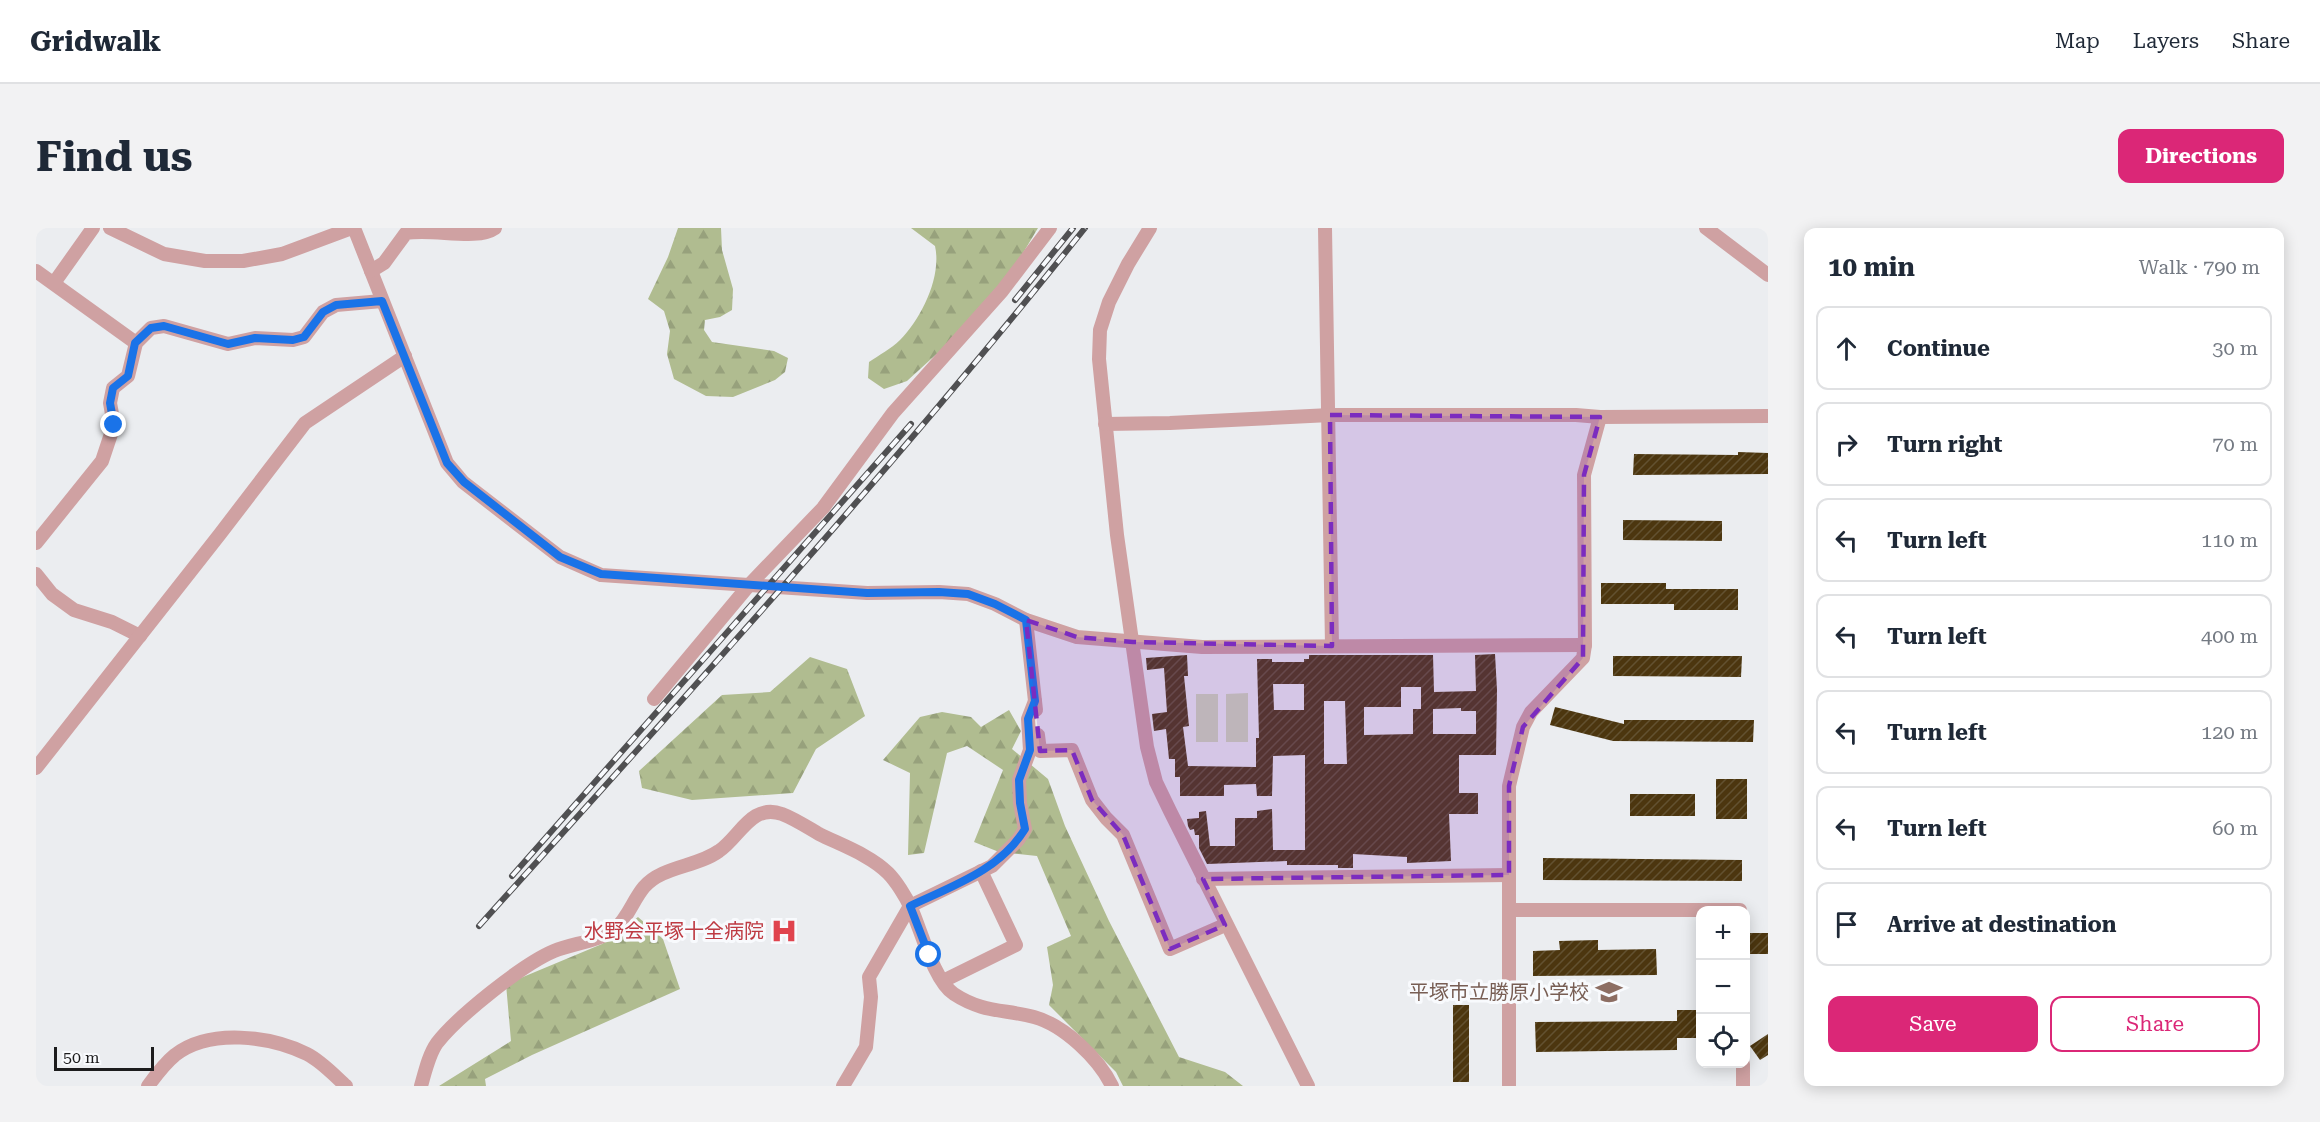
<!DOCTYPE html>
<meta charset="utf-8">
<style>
body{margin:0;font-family:"Roboto Serif","Noto Sans JP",serif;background:#f2f2f3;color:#1f2937}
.controls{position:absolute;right:18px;bottom:18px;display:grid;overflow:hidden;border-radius:12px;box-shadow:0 3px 15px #0003}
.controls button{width:54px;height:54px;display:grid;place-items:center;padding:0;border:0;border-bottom:2px solid #e0e1e3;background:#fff;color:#1f2937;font:30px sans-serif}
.scale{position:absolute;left:18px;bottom:15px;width:100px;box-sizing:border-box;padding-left:6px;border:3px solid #1c1c1d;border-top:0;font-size:16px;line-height:21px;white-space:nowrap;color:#1c1c1d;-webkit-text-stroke:4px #f8fafd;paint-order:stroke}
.stop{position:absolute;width:18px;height:18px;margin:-14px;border:4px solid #1a73e8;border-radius:50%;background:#fff}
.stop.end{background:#1a73e8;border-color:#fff;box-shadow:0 2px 6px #0008}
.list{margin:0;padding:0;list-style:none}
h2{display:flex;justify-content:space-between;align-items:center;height:78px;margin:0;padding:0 24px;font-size:26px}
h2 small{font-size:20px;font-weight:400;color:#747a83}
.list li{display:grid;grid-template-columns:39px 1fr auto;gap:18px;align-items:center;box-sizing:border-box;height:84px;margin:0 12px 12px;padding:0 12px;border:2px solid #e0e1e3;border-radius:12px}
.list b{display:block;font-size:22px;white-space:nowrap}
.list em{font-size:20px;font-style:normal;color:#747a83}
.actions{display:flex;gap:12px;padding:18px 24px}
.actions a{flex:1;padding:14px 0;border:2px solid #db2777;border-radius:12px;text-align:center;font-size:21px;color:#db2777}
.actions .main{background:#db2777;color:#fff}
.icon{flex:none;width:33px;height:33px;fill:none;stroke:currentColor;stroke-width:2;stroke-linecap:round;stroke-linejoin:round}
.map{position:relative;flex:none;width:1732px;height:858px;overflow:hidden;border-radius:12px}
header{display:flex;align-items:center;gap:36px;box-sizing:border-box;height:84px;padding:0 30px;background:#fff;border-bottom:2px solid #e0e1e3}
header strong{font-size:28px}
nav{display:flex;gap:33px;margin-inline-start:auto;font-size:21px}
.intro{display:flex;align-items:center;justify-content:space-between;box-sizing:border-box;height:144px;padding:0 36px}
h1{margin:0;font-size:42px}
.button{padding:15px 27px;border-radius:12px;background:#db2777;color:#fff;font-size:21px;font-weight:700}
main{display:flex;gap:36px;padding:0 36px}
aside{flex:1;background:#fff;border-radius:12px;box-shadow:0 3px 15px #0003}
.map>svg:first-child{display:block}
.forest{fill:url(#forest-firs)}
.pitch{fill:#cfd8ba}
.building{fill:url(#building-hatch);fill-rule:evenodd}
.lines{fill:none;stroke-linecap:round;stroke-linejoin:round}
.minor{stroke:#cfa1a2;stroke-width:14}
.rail-casing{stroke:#505052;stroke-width:6}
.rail{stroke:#f8fafd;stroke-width:4;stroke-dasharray:11;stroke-linecap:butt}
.route{stroke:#1a73e8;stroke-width:8}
.marked{fill:#7b2cbf;fill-opacity:0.2;stroke:#7b2cbf;stroke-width:4.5;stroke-dasharray:12 8;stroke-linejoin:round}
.labels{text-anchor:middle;stroke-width:6;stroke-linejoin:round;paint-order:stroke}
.health-label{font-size:20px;fill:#be3a42;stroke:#f8fafd;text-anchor:end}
.education-label{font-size:20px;fill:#785e54;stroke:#f8fafd;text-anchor:end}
</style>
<header>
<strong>Gridwalk</strong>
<nav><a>Map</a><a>Layers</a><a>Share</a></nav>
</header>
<div class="intro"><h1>Find us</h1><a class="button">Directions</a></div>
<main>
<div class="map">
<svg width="1732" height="858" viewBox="0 0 1732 858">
<defs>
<pattern id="forest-firs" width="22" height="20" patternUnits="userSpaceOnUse" patternTransform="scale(1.5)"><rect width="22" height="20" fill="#b0bc90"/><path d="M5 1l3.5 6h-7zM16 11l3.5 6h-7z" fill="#97a17c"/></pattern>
<pattern id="building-hatch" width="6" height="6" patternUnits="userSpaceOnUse" patternTransform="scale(1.5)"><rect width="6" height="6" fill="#4c360f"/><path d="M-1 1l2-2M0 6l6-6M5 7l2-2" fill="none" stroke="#625131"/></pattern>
</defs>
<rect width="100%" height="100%" fill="#ebedf0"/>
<!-- forest -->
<g class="forest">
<polygon points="642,0 685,0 686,22 697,61 696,82 684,89 669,92 668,102 676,114 738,123 752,130 749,144 739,152 697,169 670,168 638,151 631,126 634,103 628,83 612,71 632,29"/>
<path d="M875 0H1002L978 40 906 121 871 153 848 161 832 150 833 134C843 127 855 121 864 112 885 91 906 49 899 18Z"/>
<polygon points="774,429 811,441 829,488 780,521 757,565 656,572 606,560 603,543 686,467 734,464"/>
<polygon points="973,482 985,503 976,521 1012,551 1029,598 1073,693 1143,829 1189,844 1207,858 1087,858 1080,844 1013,777 1017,757 1011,719 1035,708 1001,628 963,624 938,614 967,542 931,518 911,525 888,625 872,627 874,545 847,532 884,489 906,484 935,489 945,499"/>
<polygon points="602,689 627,711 644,761 496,827 449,851 450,858 403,858 475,813 470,756 566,716"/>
</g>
<!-- pitch -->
<g class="pitch">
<polygon points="1212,465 1212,514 1190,514 1190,466"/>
<rect x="1160" y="466" width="22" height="48"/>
</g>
<!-- building -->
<g class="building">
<polygon points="1702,224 1732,225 1732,246 1597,247 1598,226 1702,227"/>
<polygon points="1587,292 1686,293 1686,313 1587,312"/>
<polygon points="1565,355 1630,355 1630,361 1702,361 1702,382 1638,382 1638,376 1565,376"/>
<path d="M1459 426 1461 462 1460 527H1423V565H1442V586H1413L1415 633 1371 635V629L1317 626V640H1302V637H1251V633L1171 636 1163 620V607H1159L1158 601 1154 602 1152 598 1151 591 1163 590V584L1170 583 1174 618H1199V590H1221V583L1236 581 1237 622H1269V527L1237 528 1236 568H1221L1220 556 1188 557V568H1144V549H1139V531H1133L1130 501 1118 503 1116 486 1131 484 1128 440 1111 442 1110 430 1151 427 1152 448H1148L1153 498 1147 499 1152 538 1220 539V510H1223L1221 431H1236V434H1268V431H1273V427H1397L1398 464 1440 463 1439 427ZM1237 456H1268V482H1238ZM1365 459H1385V481H1377V506L1328 507V479H1365ZM1288 473H1309L1311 536H1288ZM1425 480V483H1440V506H1397V481Z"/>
<polygon points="1577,428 1706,428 1705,449 1577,448"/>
<polygon points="1519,479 1588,496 1588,492 1718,492 1717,514 1577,513 1514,497"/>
<rect x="1680" y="551" width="31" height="40"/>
<rect x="1594" y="566" width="65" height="22"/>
<polygon points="1507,630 1706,632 1706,653 1507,652"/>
<rect x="1713" y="705" width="19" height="21"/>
<polygon points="1562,712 1562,722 1620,721 1621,747 1497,748 1497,723 1524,722 1523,713"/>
<rect x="1417" y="777" width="16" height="77"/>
<polygon points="1641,782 1665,782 1665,810 1641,810 1641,822 1500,824 1499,794 1641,793"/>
<polygon points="1732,806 1732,827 1724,832 1714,818"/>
</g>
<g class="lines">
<!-- minor -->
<g class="minor">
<polyline points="74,0 128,26 169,33 207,33 246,26 316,0"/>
<polyline points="318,0 411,235 427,254 524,329 565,347 831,365 903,364 932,366 959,376 990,392 1041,409 1166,419 1549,417"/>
<polyline points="1114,0 1092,36 1073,74 1064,102 1063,131 1081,307 1111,519 1120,554 1134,583 1272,858"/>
<polyline points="1289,0 1296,418"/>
<polyline points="1670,0 1732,47"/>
<polyline points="0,43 100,115"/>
<path d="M335 43 348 35 370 5C397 0 441 13 459 0"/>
<polyline points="18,55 57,0"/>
<polyline points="1069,196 1134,195 1294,187 1540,187 1564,189"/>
<polyline points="0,315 66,233 78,197 74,175 77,160 92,148 100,115 115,100 128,98 192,116 219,110 257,112 268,109 287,84 300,77 346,73"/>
<polyline points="0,346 16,366 38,382 76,394 104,408"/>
<polyline points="990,392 1000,482"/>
<polyline points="618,471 714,356 787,280 857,185 966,63 1014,0"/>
<polyline points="1002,507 1004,523 1036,522 1056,572 1070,590 1087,607 1134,721 1189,697"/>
<polyline points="0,540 184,306 269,195 369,128"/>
<polyline points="1167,651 1473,647"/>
<polyline points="1473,682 1704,682"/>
<polyline points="907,753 980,717 945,643"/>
<polyline points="1707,836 1707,858"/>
<path d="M112 858C120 847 128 836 139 827 174 800 234 808 271 826 285 833 298 847 310 858"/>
<path d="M385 858C389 844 393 826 401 815 422 788 487 736 518 723 537 715 562 714 579 701 592 690 597 672 608 659 626 638 661 639 683 623 704 609 715 575 746 586 759 591 771 599 783 606 805 617 834 627 852 645 860 653 870 669 875 680 885 702 898 753 918 766 947 785 968 781 998 789 1028 797 1063 831 1076 858"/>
<polyline points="807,858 830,819 835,769 833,749 874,678 956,638 982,612 989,601 984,575 983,552 994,522 992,491 999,473"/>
<polyline points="1473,858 1473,558 1487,499 1495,484 1547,430 1549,417 1548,247 1564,189 1732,188"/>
</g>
<!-- rail casing -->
<g class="rail-casing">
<g id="rail">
<polyline points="979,72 1037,0"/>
<polyline points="476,648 875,196"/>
<path d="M443 698C649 469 857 241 1049 0"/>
</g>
</g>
<!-- rail -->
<use href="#rail" class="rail"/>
</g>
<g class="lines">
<!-- route -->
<path class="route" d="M78 197 74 175 77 160 92 148 99 115 115 100 128 98 192 116 219 110 257 112 268 109 287 84 300 77 346 73 411 235 428 254 524 329 565 346 831 365 903 364 932 366 959 376 990 392 999 473 992 491 994 522 983 552 984 575 989 601C964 642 916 658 874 678L893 727"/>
</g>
<!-- marked area -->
<path class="marked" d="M1294 187 1564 189 1548 247 1547 430 1487 499 1473 558V647L1167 651 1189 697 1134 721 1087 607 1056 572 1036 522 1004 523 990 392 1041 409 1097 414 1296 418Z"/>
<!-- icons -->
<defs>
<g id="hospital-bare" transform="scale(2.07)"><path d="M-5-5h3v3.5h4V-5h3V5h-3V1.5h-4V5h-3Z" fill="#e0444e" stroke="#f8fafd" stroke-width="2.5" paint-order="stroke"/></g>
<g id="school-bare" transform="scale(2.07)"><path d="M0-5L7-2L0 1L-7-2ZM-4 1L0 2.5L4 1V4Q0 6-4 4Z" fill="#8d6e63" stroke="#f8fafd" stroke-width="2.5" paint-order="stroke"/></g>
</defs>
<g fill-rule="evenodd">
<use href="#hospital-bare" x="748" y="703"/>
<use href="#school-bare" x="1573" y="764"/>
</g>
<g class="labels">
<!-- health labels -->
<g class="health-label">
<text x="728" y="710">水野会平塚十全病院</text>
</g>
<!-- education labels -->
<g class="education-label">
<text x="1553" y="771">平塚市立勝原小学校</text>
</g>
</g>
</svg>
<div class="controls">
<button>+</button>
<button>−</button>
<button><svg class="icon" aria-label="locate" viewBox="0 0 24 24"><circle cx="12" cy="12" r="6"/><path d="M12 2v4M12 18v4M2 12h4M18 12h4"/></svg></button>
</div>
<div class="scale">50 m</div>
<div class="stop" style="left:893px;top:727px"></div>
<div class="stop end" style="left:78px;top:197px"></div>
</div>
<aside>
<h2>10 min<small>Walk · 790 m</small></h2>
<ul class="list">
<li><svg class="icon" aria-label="ahead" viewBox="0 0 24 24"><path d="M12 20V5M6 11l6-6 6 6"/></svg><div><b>Continue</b></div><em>30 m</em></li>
<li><svg class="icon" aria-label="right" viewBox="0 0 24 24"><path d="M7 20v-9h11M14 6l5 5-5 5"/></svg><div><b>Turn right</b></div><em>70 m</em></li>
<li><svg class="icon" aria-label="left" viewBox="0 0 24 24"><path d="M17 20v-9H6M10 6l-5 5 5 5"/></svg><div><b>Turn left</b></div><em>110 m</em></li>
<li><svg class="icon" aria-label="left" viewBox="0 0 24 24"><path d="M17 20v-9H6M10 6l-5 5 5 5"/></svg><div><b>Turn left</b></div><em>400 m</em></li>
<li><svg class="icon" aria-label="left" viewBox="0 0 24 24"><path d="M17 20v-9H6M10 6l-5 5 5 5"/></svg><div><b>Turn left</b></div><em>120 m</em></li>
<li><svg class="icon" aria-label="left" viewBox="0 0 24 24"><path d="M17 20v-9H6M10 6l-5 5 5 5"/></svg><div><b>Turn left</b></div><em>60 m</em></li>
<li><svg class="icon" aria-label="arrive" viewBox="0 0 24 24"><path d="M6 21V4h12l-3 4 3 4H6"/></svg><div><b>Arrive at destination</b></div></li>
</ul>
<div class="actions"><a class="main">Save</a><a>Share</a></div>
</aside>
</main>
